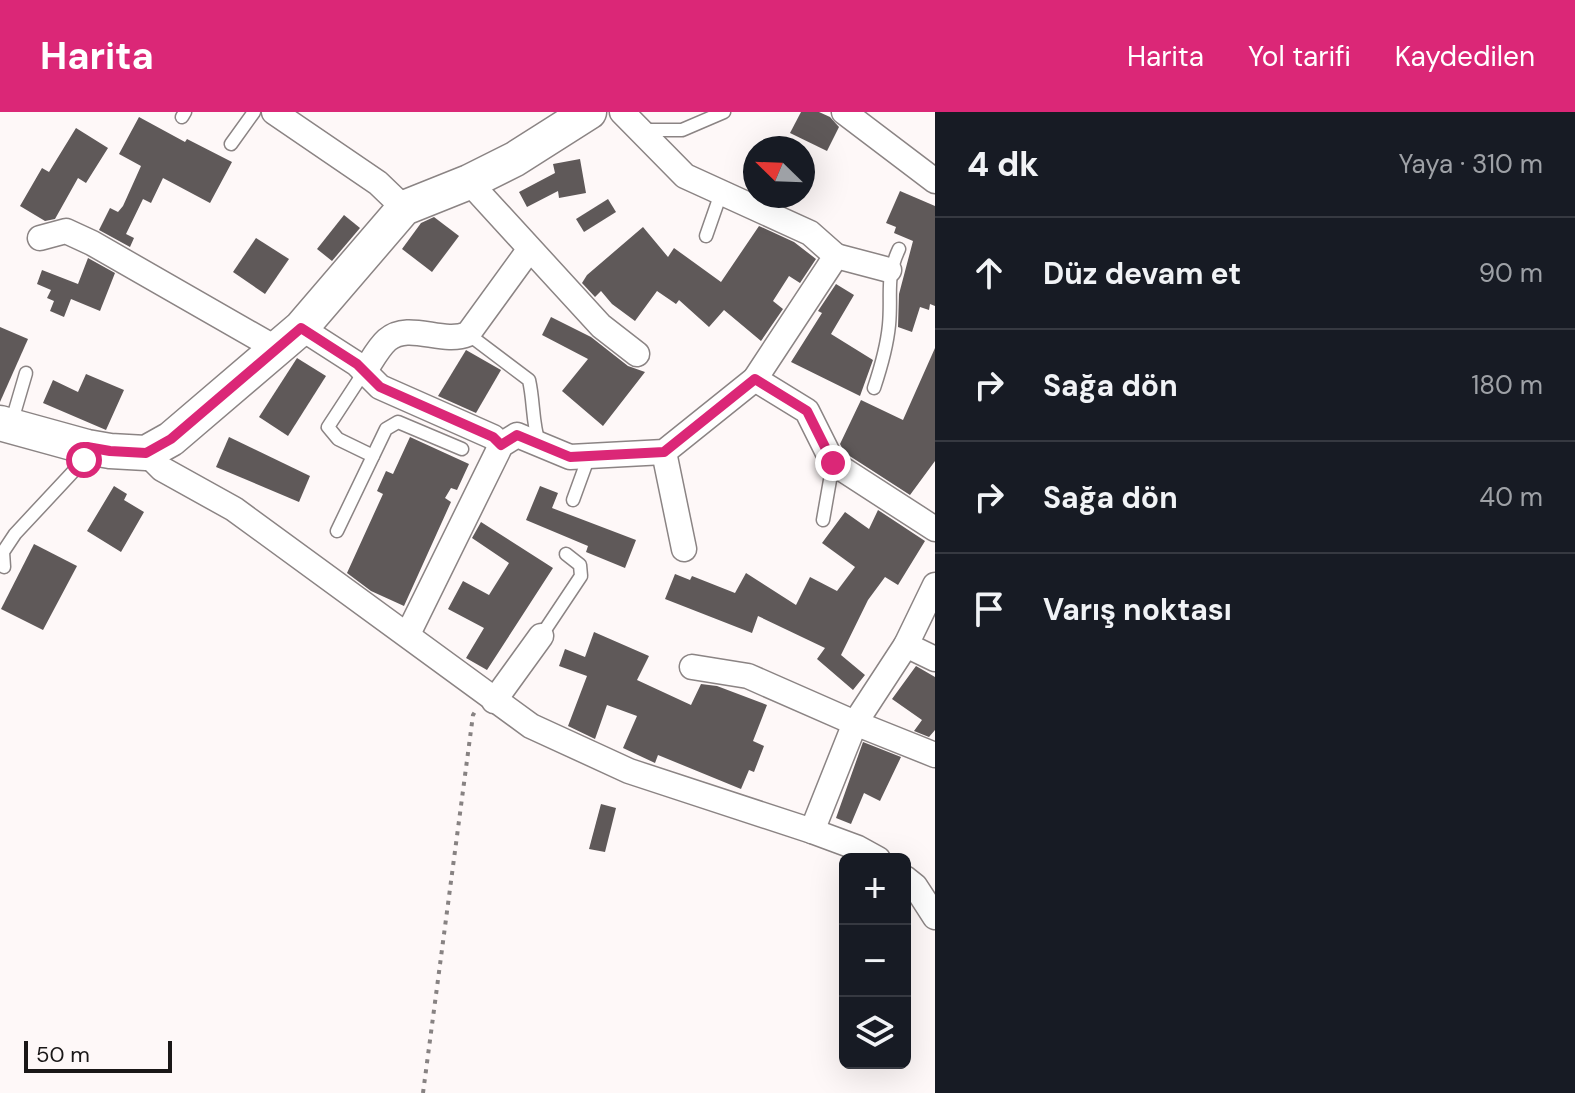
<!DOCTYPE html>
<html lang="tr">
<meta charset="utf-8">
<style>
body{margin:0;font-family:"DM Sans",sans-serif;background:#20242c;color:#f1f3f6}
.controls{position:absolute;right:24px;bottom:24px;display:grid;overflow:hidden;border-radius:12px;box-shadow:0 8px 32px #0002}
.controls button{width:72px;height:72px;display:grid;place-items:center;padding:0;border:0;border-bottom:2px solid #363941;background:#171b24;color:#f1f3f6;font:40px sans-serif}
.compass{position:absolute;left:743px;top:24px;width:72px;height:72px;border-radius:50%;background:#171b24;box-shadow:0 8px 32px #0002;rotate:293deg}
.scale{position:absolute;left:24px;bottom:20px;width:148px;box-sizing:border-box;padding-left:8px;border:4px solid #1a1717;border-top:0;font-size:22px;line-height:28px;white-space:nowrap;color:#1a1717;-webkit-text-stroke:6px #fef8f8;paint-order:stroke}
.stop{position:absolute;width:24px;height:24px;margin:-18px;border:6px solid #db2777;border-radius:50%;background:#fff}
.stop.end{background:#db2777;border-color:#fff;box-shadow:0 2px 8px #0008}
.list{margin:0;padding:0;list-style:none}
h2{display:flex;justify-content:space-between;align-items:center;height:104px;margin:0;padding:0 32px;font-size:34px}
h2 small{font-size:26px;font-weight:400;color:#9ea1a6}
.list li{display:grid;grid-template-columns:52px 1fr auto;gap:24px;align-items:center;box-sizing:border-box;height:112px;padding:0 32px;border-top:2px solid #363941}
.list b{display:block;font-size:30px;white-space:nowrap}
.list em{font-size:26px;font-style:normal;color:#9ea1a6}
.icon{flex:none;width:44px;height:44px;fill:none;stroke:currentColor;stroke-width:2;stroke-linecap:round;stroke-linejoin:round}
.map{position:relative;flex:none;width:935px;height:981px;overflow:hidden}
header{display:flex;align-items:center;gap:48px;box-sizing:border-box;height:112px;padding:0 40px;background:#db2777;color:#fff}
header strong{font-size:38px}
nav{display:flex;gap:44px;margin-inline-start:auto;font-size:28px}
main{display:flex}
aside{flex:1;background:#171b24}
.map>svg:first-child{display:block}
.building{fill:#5f5959}
.lines{fill:none;stroke-linecap:round;stroke-linejoin:round}
.lane-casing{stroke:#8b8484;stroke-width:15}
.street-casing{stroke:#8b8484;stroke-width:27}
.secondary-casing{stroke:#8b8484;stroke-width:37}
.path{stroke:#878282;stroke-width:4;stroke-dasharray:4 6;stroke-linecap:butt}
.lane{stroke:#fff;stroke-width:12}
.street{stroke:#fff;stroke-width:24}
.secondary{stroke:#fff;stroke-width:34}
.route{stroke:#db2777;stroke-width:10}
</style>
<header>
<strong>Harita</strong>
<nav><a>Harita</a><a>Yol tarifi</a><a>Kaydedilen</a></nav>
</header>
<main>
<div class="map">
<svg width="935" height="981" viewBox="0 0 935 981">
<rect width="100%" height="100%" fill="#fef8f8"/>
<!-- building -->
<g class="building">
<polygon points="801,0 819,0 830,5 839,15 827,39 790,21"/>
<polygon points="139,5 185,30 187,27 232,50 210,91 163,66 151,91 143,87 126,122 134,126 130,135 99,118 110,96 118,100 123,94 141,54 119,42"/>
<polygon points="76,16 108,36 86,71 78,66 55,107 45,109 20,94 42,56 49,60"/>
<polygon points="580,47 586,81 559,86 558,79 527,95 519,80 555,61 553,52"/>
<polygon points="900,79 935,94 935,194 930,192 929,198 920,195 912,220 898,215 899,182 913,129 894,121 896,115 886,111"/>
<polygon points="608,87 616,100 584,120 576,107"/>
<polygon points="344,103 360,116 332,149 317,137"/>
<polygon points="434,105 459,124 432,160 402,137 421,111"/>
<polygon points="759,114 794,130 816,147 800,171 789,164 773,189 783,197 761,229 724,198 709,215 679,188 676,192 657,179 635,209 612,192 601,179 595,185 582,171 587,163 643,115 668,145 674,136 721,170"/>
<polygon points="256,126 289,147 265,182 233,160"/>
<polygon points="88,146 115,161 100,199 71,187 64,205 50,199 54,189 47,186 51,178 37,172 42,158 78,172"/>
<polygon points="836,172 854,183 831,222 873,248 860,284 791,250 822,201 818,199"/>
<polygon points="551,205 591,225 628,254 645,260 603,314 562,279 588,247 542,223"/>
<polygon points="0,215 28,227 0,290"/>
<polygon points="935,236 935,349 910,383 845,341 840,332 861,288 903,308"/>
<polygon points="466,238 501,258 476,301 438,284"/>
<polygon points="297,246 326,264 288,324 259,305"/>
<polygon points="86,262 124,278 106,318 43,291 53,268 78,280"/>
<polygon points="229,325 310,364 299,390 216,355"/>
<polygon points="410,325 469,352 457,378 451,376 445,386 451,390 404,494 371,479 347,461 383,382 377,379 386,359 393,362"/>
<polygon points="114,374 127,382 124,388 144,400 121,440 87,419"/>
<polygon points="540,374 558,381 552,396 636,428 625,456 586,440 588,434 526,408"/>
<polygon points="878,398 925,429 898,473 885,465 868,488 841,543 865,563 853,578 817,547 825,536 758,504 752,521 665,487 675,462 690,468 692,464 735,481 746,461 796,493 810,465 837,479 855,455 822,431 845,400 869,417"/>
<polygon points="481,410 553,456 487,558 466,546 484,516 448,497 463,469 489,483 509,451 472,426"/>
<polygon points="34,432 77,454 43,518 1,497"/>
<polygon points="594,520 649,544 637,568 691,593 701,572 717,574 767,593 753,629 764,634 754,660 749,658 741,677 658,643 655,651 623,636 637,604 607,593 595,627 568,614 587,564 559,554 565,537 585,545"/>
<polygon points="916,554 935,565 935,618 929,625 914,619 922,608 892,587"/>
<polygon points="863,630 901,645 880,689 864,681 851,712 836,706"/>
<polygon points="601,692 616,696 605,740 589,737"/>
</g>
<g class="lines">
<!-- lane casing -->
<g class="lane-casing">
<g id="lane">
<polyline points="182,5 185,0"/>
<polyline points="644,18 682,18 724,0"/>
<polyline points="231,32 254,0"/>
<polyline points="706,124 721,81"/>
<path d="M468 222 529 268C534 290 532 310 539 331"/>
<polyline points="364,260 328,315 338,327 373,344"/>
<path d="M874 276C881 255 887 234 889 213 892 182 885 167 899 137"/>
<polyline points="11,312 26,261"/>
<polyline points="573,388 589,344"/>
<polyline points="823,408 833,351"/>
<polyline points="337,419 386,317 398,310 462,337"/>
<polyline points="4,455 3,440 15,422 84,348 87,337"/>
<polyline points="541,524 581,464 580,453 566,442"/>
</g>
</g>
<!-- street casing -->
<g class="street-casing">
<g id="street">
<polyline points="274,0 378,71 404,96"/>
<polyline points="844,0 935,69"/>
<polyline points="469,70 601,214 637,242"/>
<polyline points="40,126 66,119 92,131 277,237"/>
<polyline points="836,144 889,158"/>
<polyline points="301,216 357,252 380,275 493,325 501,333"/>
<path d="M364 260C371 250 378 236 387 228 409 209 442 233 468 222L529 138"/>
<polyline points="755,267 807,299 833,351 935,417"/>
<polyline points="664,340 684,437"/>
<polyline points="146,341 162,357 234,397 531,614 629,659 812,719 858,736 878,747"/>
<polyline points="408,522 501,333 517,323 570,345 664,340 755,267 836,144 810,121 685,64 622,0"/>
<polyline points="906,533 935,547"/>
<polyline points="692,555 748,564 855,611 935,643"/>
<polyline points="494,589 541,524"/>
<polyline points="812,719 855,611 906,533 935,473"/>
<polyline points="905,766 915,774 935,805"/>
</g>
</g>
<!-- secondary casing -->
<g class="secondary-casing">
<polyline id="secondary" points="0,311 87,335 110,339 146,341 171,327 301,216 404,96 469,70 515,47 589,0"/>
</g>
<!-- path -->
<polyline class="path" points="423,981 473,603 476,598"/>
<!-- lane -->
<use href="#lane" class="lane"/>
<!-- street -->
<use href="#street" class="street"/>
<!-- secondary -->
<use href="#secondary" class="secondary"/>
</g>
<g class="lines">
<!-- route -->
<polyline class="route" points="84,348 87,335 110,339 146,341 171,327 301,216 357,252 380,275 493,325 501,333 517,323 570,345 664,340 755,267 807,299 833,351"/>
</g>
</svg>
<div class="controls">
<button>+</button>
<button>−</button>
<button><svg class="icon" aria-label="layers" viewBox="0 0 24 24"><path d="M12 4l9 5-9 5-9-5zM3 14l9 5 9-5"/></svg></button>
</div>
<svg class="compass" viewBox="-18 -18 36 36"><path d="M0-13l5 13h-10z" fill="#e53935"/><path d="M0 13l5-13h-10z" fill="#9ea1a6"/></svg>
<div class="scale">50 m</div>
<div class="stop" style="left:84px;top:348px"></div>
<div class="stop end" style="left:833px;top:351px"></div>
</div>
<aside>
<h2>4 dk<small>Yaya · 310 m</small></h2>
<ul class="list">
<li><svg class="icon" aria-label="ahead" viewBox="0 0 24 24"><path d="M12 20V5M6 11l6-6 6 6"/></svg><div><b>Düz devam et</b></div><em>90 m</em></li>
<li><svg class="icon" aria-label="right" viewBox="0 0 24 24"><path d="M7 20v-9h11M14 6l5 5-5 5"/></svg><div><b>Sağa dön</b></div><em>180 m</em></li>
<li><svg class="icon" aria-label="right" viewBox="0 0 24 24"><path d="M7 20v-9h11M14 6l5 5-5 5"/></svg><div><b>Sağa dön</b></div><em>40 m</em></li>
<li><svg class="icon" aria-label="arrive" viewBox="0 0 24 24"><path d="M6 21V4h12l-3 4 3 4H6"/></svg><div><b>Varış noktası</b></div></li>
</ul>
</aside>
</main>
